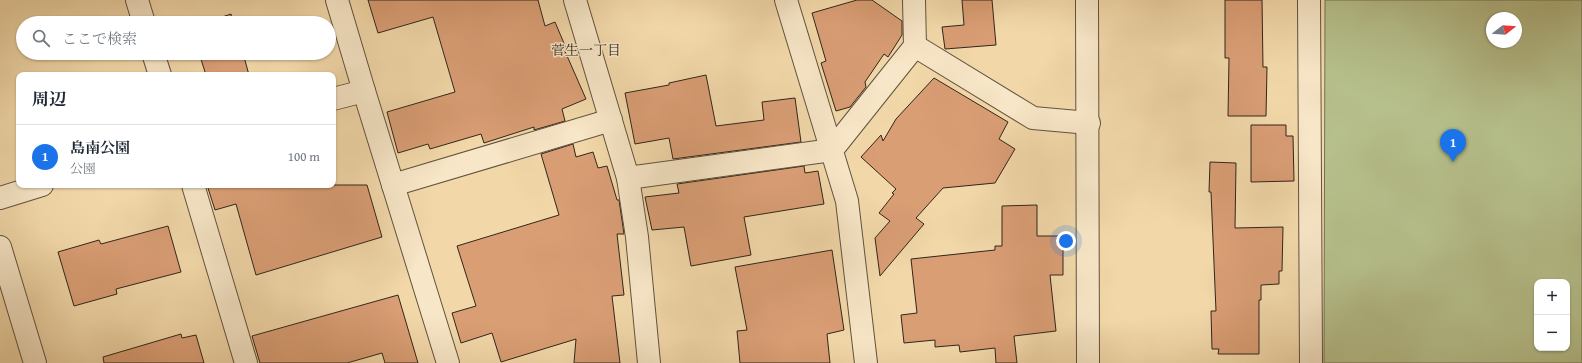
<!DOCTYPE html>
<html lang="ja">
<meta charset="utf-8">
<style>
body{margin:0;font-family:"Gentium Book Plus","Noto Serif JP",serif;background:#f2f2f3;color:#1f2937}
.controls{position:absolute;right:12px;bottom:12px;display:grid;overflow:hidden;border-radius:8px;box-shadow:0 1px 3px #0004}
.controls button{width:36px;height:36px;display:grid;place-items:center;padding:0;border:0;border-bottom:1px solid #e0e1e3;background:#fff;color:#1f2937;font:20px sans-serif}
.compass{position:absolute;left:1486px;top:12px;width:36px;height:36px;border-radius:50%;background:#fff;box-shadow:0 1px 3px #0004;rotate:73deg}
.you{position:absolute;left:1066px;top:241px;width:14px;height:14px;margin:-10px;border:3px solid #fff;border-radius:50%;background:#1a73e8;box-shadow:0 0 0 6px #1a73e833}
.badge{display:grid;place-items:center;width:26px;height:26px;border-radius:50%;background:#1a73e8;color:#fff;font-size:13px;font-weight:700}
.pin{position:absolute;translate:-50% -33px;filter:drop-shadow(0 1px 2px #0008)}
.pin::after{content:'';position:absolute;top:21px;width:14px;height:12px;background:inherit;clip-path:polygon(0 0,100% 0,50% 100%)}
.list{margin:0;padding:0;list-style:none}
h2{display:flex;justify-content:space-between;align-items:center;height:52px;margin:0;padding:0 16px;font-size:17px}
h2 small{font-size:13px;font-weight:400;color:#747a83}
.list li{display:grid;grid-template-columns:26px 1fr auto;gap:12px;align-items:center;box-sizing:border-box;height:64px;padding:0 16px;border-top:1px solid #e0e1e3}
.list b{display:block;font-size:15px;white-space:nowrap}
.list p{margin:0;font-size:13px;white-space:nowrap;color:#747a83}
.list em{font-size:13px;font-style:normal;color:#747a83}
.icon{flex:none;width:22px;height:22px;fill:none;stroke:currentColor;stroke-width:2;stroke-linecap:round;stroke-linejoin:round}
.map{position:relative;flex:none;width:1582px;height:363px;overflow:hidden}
.search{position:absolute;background:#fff;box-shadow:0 1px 3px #0004;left:16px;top:16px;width:320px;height:44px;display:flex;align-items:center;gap:10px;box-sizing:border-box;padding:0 14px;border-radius:22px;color:#747a83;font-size:15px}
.panel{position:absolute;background:#fff;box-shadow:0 1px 3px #0004;left:16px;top:72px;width:320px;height:116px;border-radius:8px}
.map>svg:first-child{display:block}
.green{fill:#b6c08c;stroke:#747254;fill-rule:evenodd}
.building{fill:#da9e75;stroke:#31251c}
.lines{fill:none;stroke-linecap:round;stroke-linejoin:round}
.minor-casing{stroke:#61523f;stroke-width:24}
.tertiary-casing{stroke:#61523f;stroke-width:24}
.minor{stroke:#f7e6c7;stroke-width:22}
.tertiary{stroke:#f7e6c7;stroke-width:22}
.labels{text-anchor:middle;stroke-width:3;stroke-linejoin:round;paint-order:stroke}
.neighbourhood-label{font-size:14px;fill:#31251c;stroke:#f7e6c7}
</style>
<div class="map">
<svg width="1582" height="363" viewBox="0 0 1582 363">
<rect width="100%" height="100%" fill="#f2d8a9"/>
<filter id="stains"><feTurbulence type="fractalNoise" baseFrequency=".005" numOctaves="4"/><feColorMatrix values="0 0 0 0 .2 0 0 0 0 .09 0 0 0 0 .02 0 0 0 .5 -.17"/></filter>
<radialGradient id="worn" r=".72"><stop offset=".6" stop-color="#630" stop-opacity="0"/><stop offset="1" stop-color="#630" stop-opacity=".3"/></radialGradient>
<!-- green -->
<path class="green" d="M1325 0H1582V363H1324ZM1492 18H1516V42H1492ZM1537 282H1567V348H1537Z"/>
<!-- building -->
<g class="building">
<polygon points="368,0 538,0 545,26 555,22 566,48 564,49 586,99 562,109 565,121 534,130 534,127 484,143 481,134 430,149 428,144 398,153 387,112 455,92 433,17 378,33"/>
<polygon points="857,0 872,0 902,21 902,35 888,57 884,54 865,82 866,87 850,107 836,111 821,63 826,61 812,13"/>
<polygon points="962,0 992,0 996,45 945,49 942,27 964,25"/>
<polygon points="1225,0 1262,0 1263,67 1267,67 1266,116 1228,116 1229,58 1225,58"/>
<polygon points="231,14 233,23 210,23 210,21"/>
<polygon points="199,53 243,53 249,75 206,75"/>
<polygon points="706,75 716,126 764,120 762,102 795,98 801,142 673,159 669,138 635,144 625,93 669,85 669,83"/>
<polygon points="934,78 1008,122 999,139 1015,149 995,183 943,188 916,218 924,224 880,276 875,238 890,221 879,213 894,194 892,193 896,189 861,157 881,135 883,141 896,119"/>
<polygon points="1251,125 1286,125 1286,136 1293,136 1294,181 1251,182"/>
<polygon points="573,144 576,157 593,152 598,168 607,166 617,200 619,200 624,234 617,234 624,295 612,296 620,363 574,363 576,339 501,362 492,333 461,343 452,313 476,306 457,246 559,215 541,154"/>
<polygon points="1210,162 1236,163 1235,228 1283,227 1282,271 1279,271 1279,284 1261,285 1261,300 1259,300 1259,354 1218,354 1219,349 1212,349 1211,311 1216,311 1211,192 1209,192"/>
<polygon points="804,166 805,173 818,171 824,204 744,217 751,255 691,266 684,227 652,230 645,197 679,193 677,184"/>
<polygon points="207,185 367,185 382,237 256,275 236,204 215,210"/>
<polygon points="1037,205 1037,236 1063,236 1063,275 1050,275 1056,331 1014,336 1017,363 996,363 995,348 960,352 959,345 935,347 935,340 904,343 901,315 917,313 911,259 995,250 995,246 1002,246 1002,206"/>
<polygon points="168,226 181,272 116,289 117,294 74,306 58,252 99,240 101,244"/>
<polygon points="832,250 844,330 827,334 830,363 740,363 737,331 747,330 735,267"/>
<polygon points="398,295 418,363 385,363 382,353 347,363 260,363 252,336"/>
<polygon points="181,334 182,338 196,335 204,363 104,363 103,357"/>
</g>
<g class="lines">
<!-- minor casing -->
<g class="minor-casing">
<g id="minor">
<polyline points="137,0 144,23"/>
<polyline points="337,0 364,91 448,363"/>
<polyline points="575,0 628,178 637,237 649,363"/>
<polyline points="786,0 847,201 866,363"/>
<polyline points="1309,0 1311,363"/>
<polyline points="915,46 1033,118 1089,123"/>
<polyline points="153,53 160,75"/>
<polyline points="333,99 364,91"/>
<polyline points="628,178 832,150 915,46 914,0"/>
<polyline points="193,185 246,363"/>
<polyline points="393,185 611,120"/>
<polyline points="0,198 42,185"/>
<polyline points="0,247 35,363"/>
</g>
</g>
<!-- tertiary casing -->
<g class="tertiary-casing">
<polyline id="tertiary" points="1087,0 1088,363"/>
</g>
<!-- minor -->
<use href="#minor" class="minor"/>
<!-- tertiary -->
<use href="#tertiary" class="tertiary"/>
</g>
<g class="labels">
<!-- neighbourhood labels -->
<g class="neighbourhood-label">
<text x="586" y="55">菅生一丁目</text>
</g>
</g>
<rect width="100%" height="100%" filter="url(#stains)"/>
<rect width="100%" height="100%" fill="url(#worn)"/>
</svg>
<div class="controls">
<button>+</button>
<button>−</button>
</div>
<svg class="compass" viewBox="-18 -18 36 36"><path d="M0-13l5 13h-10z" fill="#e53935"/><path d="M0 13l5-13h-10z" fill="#747a83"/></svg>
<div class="you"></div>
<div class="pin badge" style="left:1453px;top:162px">1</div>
<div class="search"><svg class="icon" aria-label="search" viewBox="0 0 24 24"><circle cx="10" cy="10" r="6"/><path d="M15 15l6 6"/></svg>ここで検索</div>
<section class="panel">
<h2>周辺<small></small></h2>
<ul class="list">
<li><span class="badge">1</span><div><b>島南公園</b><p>公園</p></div><em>100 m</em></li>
</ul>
</section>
</div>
